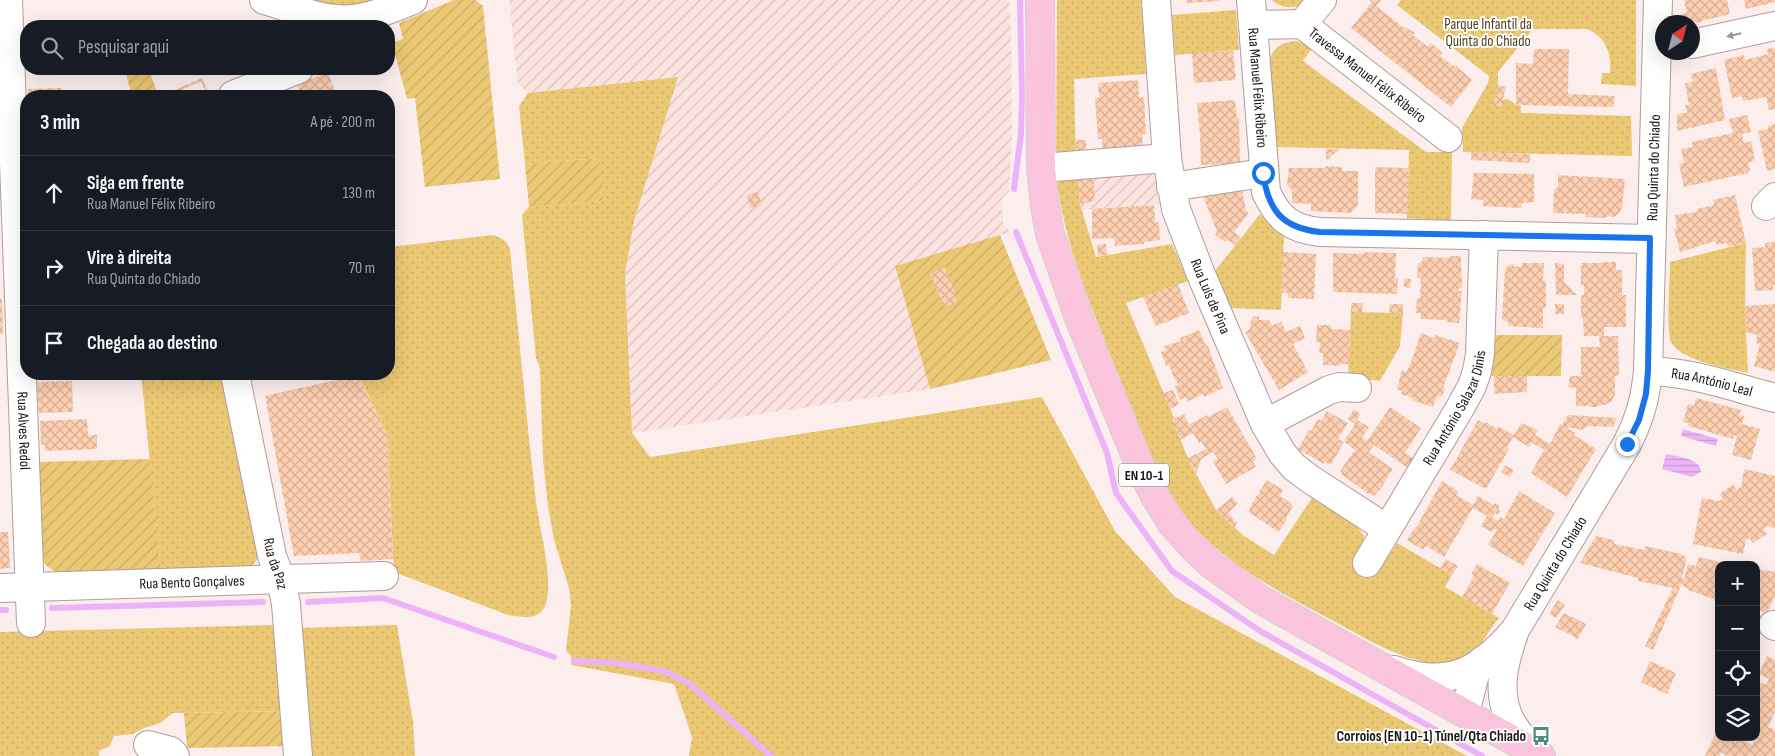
<!DOCTYPE html>
<html lang="pt">
<meta charset="utf-8">
<style>
body{margin:0;font-family:"Sofia Sans Condensed",sans-serif;background:#242831;color:#f1f3f6}
.controls{position:absolute;right:15px;bottom:15px;display:grid;overflow:hidden;border-radius:10px;box-shadow:0 5px 20px #0002}
.controls button{width:45px;height:45px;display:grid;place-items:center;padding:0;border:0;border-bottom:1px solid #363941;background:#171b24;color:#f1f3f6;font:25px sans-serif}
.compass{position:absolute;left:1655px;top:15px;width:45px;height:45px;border-radius:50%;background:#171b24;box-shadow:0 5px 20px #0002;rotate:36deg}
.stop{position:absolute;width:15px;height:15px;margin:-11px;border:4px solid #1a73e8;border-radius:50%;background:#fff}
.stop.end{background:#1a73e8;border-color:#fff;box-shadow:0 1px 5px #0008}
.list{margin:0;padding:0;list-style:none}
h2{display:flex;justify-content:space-between;align-items:center;height:65px;margin:0;padding:0 20px;font-size:21px}
h2 small{font-size:16px;font-weight:400;color:#9ea1a6}
.list li{display:grid;grid-template-columns:32px 1fr auto;gap:15px;align-items:center;box-sizing:border-box;height:75px;padding:0 20px;border-top:1px solid #363941}
.list b{display:block;font-size:19px;white-space:nowrap}
.list p{margin:0;font-size:16px;white-space:nowrap;color:#9ea1a6}
.list em{font-size:16px;font-style:normal;color:#9ea1a6}
.icon{flex:none;width:28px;height:28px;fill:none;stroke:currentColor;stroke-width:2;stroke-linecap:round;stroke-linejoin:round}
.map{position:relative;flex:none;width:1775px;height:756px;overflow:hidden}
.search{position:absolute;background:#171b24;box-shadow:0 5px 20px #0002;left:20px;top:20px;width:375px;height:55px;display:flex;align-items:center;gap:12px;box-sizing:border-box;padding:0 18px;border-radius:20px;color:#9ea1a6;font-size:19px}
.panel{position:absolute;background:#171b24;box-shadow:0 5px 20px #0002;left:20px;top:90px;width:375px;height:290px;border-radius:20px}
.map>svg:first-child{display:block}
.industrial{fill:url(#industrial-furrows)}
.grass{fill:url(#grass-dots)}
.garden{fill:url(#garden-furrows)}
.water{fill:url(#water-rules)}
.lines{fill:none;stroke-linecap:round;stroke-linejoin:round}
.stream{stroke:#ecb3f8;stroke-width:6}
.building{fill:url(#building-cross-hatch)}
.minor-casing{stroke:#b29c9a;stroke-width:30}
.major-casing{stroke:#d2d0d0;stroke-width:30}
.minor{stroke:#fff;stroke-width:28}
.major{stroke:#fac5dc;stroke-width:28}
.oneway{fill:#999695}
.route{stroke:#1a73e8;stroke-width:6}
.labels{text-anchor:middle;stroke-width:4;stroke-linejoin:round;paint-order:stroke}
.shield{fill:#fff;stroke:#605b5a;stroke-width:1}
.shield-label{font-size:14px;font-weight:bold;fill:#1c1514}
.park-label{font-size:15px;fill:#51421e;stroke:#fff}
.street-label{font-size:15px;fill:#1c1514;stroke:#fff}
.poi-label{font-size:15px;font-weight:bold;fill:#1c1514;stroke:#fff;text-anchor:end}
</style>
<div class="map">
<svg width="1775" height="756" viewBox="0 0 1775 756">
<defs>
<pattern id="industrial-furrows" width="10" height="10" patternUnits="userSpaceOnUse" patternTransform="scale(1.25)"><rect width="10" height="10" fill="#fce3e0"/><path d="M-1 1l2-2M0 10L10 0M9 11l2-2" fill="none" stroke="#d7c2bf"/></pattern>
<pattern id="grass-dots" width="8" height="8" patternUnits="userSpaceOnUse" patternTransform="scale(1.25)"><rect width="8" height="8" fill="#ebc874"/><path d="M2 2h.1M6 6h.1" fill="none" stroke="#c9ab64" stroke-width="1.8" stroke-linecap="round"/></pattern>
<pattern id="garden-furrows" width="10" height="10" patternUnits="userSpaceOnUse" patternTransform="scale(1.25)"><rect width="10" height="10" fill="#ebc874"/><path d="M-1 1l2-2M0 10L10 0M9 11l2-2" fill="none" stroke="#c9ab64"/></pattern>
<pattern id="water-rules" width="6" height="5" patternUnits="userSpaceOnUse" patternTransform="scale(1.25)"><rect width="6" height="5" fill="#ecb3f8"/><path d="M0 2.5h6" fill="none" stroke="#ca99d4"/></pattern>
<pattern id="building-cross-hatch" width="8" height="8" patternUnits="userSpaceOnUse" patternTransform="scale(1.25)"><rect width="8" height="8" fill="#fdceaf"/><path d="M0 0l8 8M0 8l8-8" fill="none" stroke="#d8b096"/></pattern>
</defs>
<rect width="100%" height="100%" fill="#fceeec"/>
<!-- industrial -->
<g class="industrial">
<polygon points="509,0 1009,0 1011,28 1012,134 1009,192 1002,198 1003,225 1011,232 895,266 930,389 632,433 625,274 634,221 677,77 528,93 518,84"/>
<polygon points="1153,165 1159,204 1081,210 1077,170"/>
</g>
<!-- grass -->
<g class="grass">
<polygon points="312,0 391,0 353,10 312,2"/>
<path d="M1057 0H1141L1146 74 1074 79 1076 161 1080 204 1096 257 1172 244 1188 281 1126 303 1174 418 1172 420 1191 465 1216 510 1244 536 1274 555 1312 498 1355 524 1364 536 1362 553 1355 569 1362 578H1371L1380 569 1397 543 1452 575 1445 587 1499 618C1492 626 1478 650 1472 655 1439 679 1382 648 1352 631 1299 602 1243 576 1200 533 1162 496 1136 418 1116 369 1091 305 1062 240 1056 171Z"/>
<path d="M1272 0H1308C1298 9 1282 10 1272 0Z"/>
<path d="M1401 0H1636V86L1601 84 1602 73H1610C1612 54 1606 37 1587 29H1533L1498 72V85L1503 100 1508 99 1516 105 1521 106V113L1631 116 1632 156 1463 152 1462 128 1488 83 1489 76 1397 5Z"/>
<polygon points="1236,10 1239,50 1175,55 1172,15"/>
<path d="M1298 41 1312 48 1303 61 1426 152H1452L1451 221 1407 218 1409 150 1275 147 1269 59C1277 45 1282 42 1298 41Z"/>
<polygon points="678,77 634,221 625,274 632,433 650,457 1042,397 1115,531 1175,597 1467,756 689,756 692,737 674,684 571,665 571,656 566,651 571,605 569,588 554,540 548,506 543,459 540,368 536,358 522,215 529,207 604,201 598,158 525,164 519,106 528,93"/>
<polygon points="1260,214 1275,230 1284,236 1281,310 1231,308 1215,271"/>
<path d="M493 235C501 238 507 240 510 249 519 333 526 417 536 501 539 528 555 582 545 606 538 621 522 617 508 615L394 572 387 434 358 374H389V247Z"/>
<path d="M1746 243 1745 311 1748 373C1728 368 1681 361 1671 342 1666 332 1670 277 1670 262Z"/>
<polygon points="1351,312 1403,313 1400,346 1380,381 1348,378"/>
<path d="M141 374H222L258 556C256 563 253 566 247 568L161 571Z"/>
<polygon points="278,625 286,711 173,713 160,723 144,728 133,734 114,736 110,746 99,751 99,756 0,756 0,632"/>
<polygon points="397,625 413,722 415,756 308,756 297,628"/>
</g>
<!-- garden -->
<g class="garden">
<polygon points="454,0 475,0 483,6 500,179 425,187 415,98 407,99 392,43 403,39 399,23"/>
<polygon points="131,69 149,69 158,96 132,96 125,70"/>
<polygon points="599,158 604,201 529,207 525,164"/>
<polygon points="1000,235 1051,360 930,389 895,266"/>
<polygon points="1496,335 1562,335 1561,376 1491,376"/>
<path d="M150 459 161 571 65 574C55 572 48 569 42 560L37 462Z"/>
<polygon points="286,711 288,746 187,748 184,713"/>
</g>
<!-- water -->
<g class="water">
<polygon points="1683,429 1718,439 1716,446 1681,436"/>
<path d="M1666 454C1678 457 1701 458 1701 472L1692 477 1662 469Z"/>
</g>
<g class="lines">
<!-- stream -->
<g class="stream">
<polyline points="1014,189 1021,134 1022,95 1020,0"/>
<polyline points="1016,232 1107,453 1116,493 1172,571 1260,631 1482,756"/>
<polyline points="308,602 383,598 554,657"/>
<polyline points="52,608 263,602"/>
<polyline points="0,610 6,610"/>
<polyline points="574,661 616,663 664,671 690,684 771,756"/>
</g>
</g>
<!-- building -->
<g class="building">
<polygon points="1187,0 1219,0 1219,1 1187,3"/>
<polygon points="1369,0 1381,0 1376,6 1404,28 1405,27 1415,33 1413,35 1428,47 1431,43 1443,53 1440,56 1455,67 1456,66 1472,80 1451,107 1351,28 1372,2"/>
<polygon points="1684,0 1727,0 1730,14 1701,21 1701,23 1695,22 1689,20 1682,14 1687,13"/>
<polygon points="1744,0 1775,0 1775,2 1746,9"/>
<polygon points="1775,48 1775,109 1769,110 1766,97 1743,101 1742,96 1732,98 1724,60 1744,55 1745,60 1768,54 1767,49"/>
<polygon points="1534,49 1569,49 1568,94 1615,96 1613,107 1516,105 1516,63 1533,64"/>
<polygon points="1233,51 1236,80 1194,83 1192,53"/>
<polygon points="1716,68 1725,120 1677,131 1677,114 1687,113 1685,105 1689,105 1685,83 1693,82 1691,74"/>
<polygon points="328,73 337,96 302,96 297,84"/>
<polygon points="202,78 210,96 194,96 205,91 201,81 169,96 168,93"/>
<polygon points="1138,80 1139,98 1144,97 1146,134 1142,134 1143,151 1103,154 1102,139 1098,139 1095,98 1099,98 1098,83"/>
<polygon points="1498,85 1506,87 1501,107 1493,106"/>
<polygon points="61,88 61,96 28,96 28,89"/>
<polygon points="1235,100 1237,119 1239,118 1240,163 1201,165 1200,134 1197,103"/>
<polygon points="1747,115 1751,132 1742,134 1744,143 1751,141 1755,160 1748,163 1750,171 1748,171 1748,173 1684,187 1679,164 1684,163 1681,149 1693,147 1692,142 1733,133 1729,119"/>
<polygon points="1775,124 1775,169 1767,171 1758,131 1768,129 1768,126"/>
<rect x="1076" y="140" width="10" height="11"/>
<polygon points="1326,149 1340,149 1326,161"/>
<polygon points="1471,152 1531,154 1529,163 1471,160"/>
<polygon points="1326,166 1342,167 1342,171 1358,171 1358,205 1351,213 1311,211 1311,204 1292,203 1292,190 1287,185 1289,168 1325,168"/>
<polygon points="1375,167 1408,168 1408,214 1375,213"/>
<polygon points="1093,169 1095,201 1080,204 1077,170"/>
<polygon points="1474,173 1534,174 1534,202 1522,203 1521,208 1483,206 1483,200 1471,199"/>
<polygon points="1558,175 1625,179 1622,208 1619,213 1614,217 1608,216 1605,218 1586,217 1586,214 1553,213 1554,190 1558,187"/>
<polygon points="1230,189 1231,192 1242,190 1246,211 1249,213 1234,232 1241,237 1235,245 1228,240 1225,242 1215,235 1217,232 1203,196"/>
<polygon points="758,192 762,205 750,208 747,195"/>
<polygon points="1735,195 1746,243 1728,247 1727,243 1717,245 1715,241 1680,252 1674,229 1677,229 1675,215 1697,212 1697,209 1714,205 1713,200"/>
<polygon points="1154,205 1155,223 1159,222 1160,240 1144,242 1144,244 1115,246 1114,238 1092,239 1092,209"/>
<polygon points="1775,242 1775,285 1773,285 1773,290 1755,291 1752,248 1765,247 1765,243"/>
<polygon points="1106,244 1107,255 1098,256 1097,245"/>
<polygon points="1283,252 1316,254 1314,299 1288,298 1288,293 1282,293"/>
<polygon points="1364,252 1396,253 1395,278 1398,278 1397,294 1333,292 1333,253 1364,254"/>
<polygon points="1449,256 1461,256 1462,288 1459,288 1458,291 1462,291 1459,323 1447,322 1447,320 1421,319 1420,313 1416,313 1417,298 1420,299 1421,278 1417,278 1418,263 1421,263 1423,257 1449,258"/>
<polygon points="1603,262 1616,262 1616,270 1622,270 1622,295 1626,295 1626,327 1604,327 1604,336 1618,336 1619,376 1615,376 1615,395 1611,402 1604,405 1597,406 1597,407 1589,407 1589,406 1576,406 1576,388 1568,387 1570,376 1581,376 1581,347 1600,347 1599,336 1584,336 1583,318 1581,317 1581,295 1584,295 1584,285 1581,285 1581,263 1603,263"/>
<polygon points="1522,263 1544,263 1543,281 1546,281 1546,308 1543,308 1543,328 1508,326 1508,322 1502,320 1505,270 1508,265 1514,264 1513,266 1522,267"/>
<polygon points="1555,263 1564,264 1564,282 1577,295 1556,295"/>
<polygon points="945,267 955,293 954,294 957,302 944,307 930,274"/>
<polygon points="1404,278 1411,279 1410,288 1404,287"/>
<polygon points="1178,284 1189,313 1156,326 1143,297"/>
<polygon points="0,299 2,299 3,334 0,334"/>
<polygon points="1351,303 1363,303 1362,312 1351,312"/>
<polygon points="1390,304 1403,304 1403,313 1389,313"/>
<rect x="1555" y="304" width="9" height="10"/>
<polygon points="1775,304 1775,372 1754,366 1760,344 1756,343 1757,335 1746,332 1745,311 1745,306"/>
<polygon points="1254,316 1259,317 1259,320 1269,320 1272,326 1281,321 1286,332 1300,326 1305,338 1293,344 1308,372 1279,390 1245,332 1250,329 1251,320"/>
<polygon points="1317,325 1331,325 1331,329 1350,330 1349,364 1340,364 1340,366 1323,365 1323,353 1319,353 1320,342 1316,342"/>
<polygon points="1199,330 1206,346 1208,346 1223,388 1204,397 1203,394 1187,402 1186,397 1180,400 1175,386 1178,385 1173,375 1169,365 1166,366 1161,352 1166,350 1164,346 1181,341 1180,338"/>
<polygon points="1421,333 1434,338 1435,335 1460,343 1443,388 1445,389 1442,397 1437,396 1433,407 1412,400 1413,398 1401,394 1402,391 1397,389 1402,370 1406,372 1410,365"/>
<polygon points="358,375 387,434 393,559 361,561 359,553 294,556 265,396"/>
<polygon points="1494,376 1527,376 1527,392 1494,394"/>
<polygon points="72,381 73,412 39,413 37,382"/>
<polygon points="1173,390 1179,404 1170,409 1163,393"/>
<polygon points="1696,398 1741,410 1739,415 1744,416 1742,424 1760,429 1751,460 1732,455 1737,436 1734,435 1733,439 1688,426 1689,423 1683,422 1688,404 1694,406"/>
<polygon points="1227,407 1257,459 1253,462 1256,467 1226,484 1213,461 1218,459 1213,452 1201,459 1196,474 1188,458 1206,449 1201,441 1199,443 1193,433 1180,440 1171,419 1184,414 1189,425 1207,415 1208,417"/>
<polygon points="1390,407 1421,428 1405,453 1413,458 1408,468 1374,445 1369,452 1393,469 1383,484 1384,485 1374,496 1367,493 1341,474 1342,473 1340,471 1355,450 1344,442 1331,465 1325,462 1324,464 1298,449 1309,430 1311,431 1318,419 1321,421 1327,411 1348,423 1338,439 1344,442 1355,424 1348,419 1354,409 1360,414 1357,420 1369,427 1362,438 1367,441"/>
<polygon points="1568,415 1617,418 1613,427 1587,426 1583,430 1566,427 1575,433 1574,435 1596,449 1567,497 1531,473 1544,450 1531,442 1529,447 1513,437 1507,448 1509,449 1486,489 1450,470 1478,420 1485,424 1486,422 1497,429 1498,426 1514,435 1521,423 1538,430 1535,435 1548,443 1551,442 1560,424 1562,425"/>
<polygon points="87,419 88,435 97,435 97,449 45,451 45,445 41,445 40,421"/>
<polygon points="1505,465 1514,470 1510,477 1501,472"/>
<polygon points="1744,469 1775,476 1775,528 1767,526 1763,529 1767,534 1753,543 1749,538 1746,540 1743,554 1693,544 1702,498 1719,501 1723,499 1720,494 1733,484 1737,490 1741,487"/>
<polygon points="1267,480 1283,490 1280,496 1290,502 1293,506 1286,518 1287,520 1278,532 1249,512 1251,505"/>
<polygon points="1442,481 1458,491 1456,495 1473,505 1478,496 1494,505 1495,503 1500,506 1498,509 1500,511 1498,515 1495,513 1492,518 1498,521 1501,517 1504,519 1519,491 1555,513 1523,566 1488,545 1497,530 1494,529 1491,532 1481,526 1487,516 1473,508 1444,557 1426,546 1423,550 1407,540 1415,527 1416,528"/>
<polygon points="1232,497 1238,503 1228,513 1237,523 1234,528 1216,510"/>
<polygon points="0,532 8,532 10,568 0,569"/>
<polygon points="1596,536 1614,540 1614,544 1644,550 1645,546 1681,554 1687,558 1682,578 1684,579 1688,564 1696,566 1699,557 1733,565 1719,565 1719,601 1688,590 1689,589 1683,586 1682,583 1653,650 1645,646 1673,588 1638,581 1638,578 1580,563"/>
<polygon points="1446,559 1458,566 1452,575 1440,568"/>
<polygon points="1477,564 1510,583 1492,614 1462,597 1474,576 1471,574"/>
<polygon points="1756,569 1775,572 1775,595 1767,613 1756,609"/>
<polygon points="1558,600 1565,605 1556,618 1549,614"/>
<polygon points="1564,613 1586,624 1578,639 1555,627"/>
<polygon points="1767,656 1775,660 1775,712 1768,727 1775,730 1775,756 1727,756 1721,752 1719,756 1705,756 1719,726 1719,737 1737,737 1752,745 1760,729 1756,727 1756,716 1758,712 1756,711 1756,680 1766,685 1769,679 1759,674"/>
<polygon points="1650,661 1676,673 1667,694 1641,682"/>
</g>
<g class="lines">
<!-- minor casing -->
<g class="minor-casing">
<g id="minor">
<path id="s1" d="M8 0 31 623"/>
<path d="M264 0C286 6 312 17 335 19 361 22 389 10 413 0"/>
<path id="s2" d="M1156 0 1167 158 1176 209 1200 272 1265 424 1282 453 1294 467 1310 479 1387 529"/>
<path id="s3" d="M1251 0 1266 192C1278 218 1291 229 1320 232L1650 239"/>
<polyline points="1302,24 1322,0"/>
<path id="s4" d="M1253 25 1302 24 1448 138"/>
<polyline points="1692,44 1775,26"/>
<polyline points="233,95 299,69"/>
<polyline points="1054,167 1167,158"/>
<polyline points="1171,187 1263,173"/>
<polyline points="1766,206 1775,197"/>
<path id="s5" d="M1648 371C1692 372 1733 387 1775 398"/>
<path id="s6" d="M235 374 272 556 281 580 286 604 298 756"/>
<polyline points="1265,424 1329,390 1339,387 1357,388"/>
<path id="s7" d="M1367 563 1460 408 1472 386 1477 371 1480 354 1484 235"/>
<path id="s8" d="M0 588 384 576"/>
<polyline points="1773,625 1775,626"/>
<path d="M1514 633C1504 662 1496 691 1510 720 1516 731 1525 741 1532 751"/>
<path id="s9" d="M1394 670C1449 689 1479 672 1515 630L1627 444C1640 418 1645 400 1648 371L1658 0"/>
<polyline points="1465,713 1475,674 1482,661"/>
<polyline points="148,745 171,751 175,756"/>
</g>
</g>
<!-- major casing -->
<g class="major-casing">
<polyline id="major" points="1040,0 1041,168 1045,206 1050,234 1079,318 1142,471 1156,498 1172,524 1193,547 1212,565 1261,600 1541,756"/>
</g>
<!-- minor -->
<use href="#minor" class="minor"/>
<!-- major -->
<use href="#major" class="major"/>
</g>
<!-- one-way arrows -->
<defs><path id="oneway-solid" d="M-6-.8H1V-3.2L6.5 0L1 3.2V.8H-6Z" transform="scale(1.25)"/></defs>
<use class="oneway" href="#oneway-solid" transform="translate(1734 35) rotate(167)"/>
<g class="lines">
<!-- route -->
<path class="route" d="M1263 173C1268 210 1282 228 1320 232L1650 238 1648 371 1646 394 1639 420 1627 444"/>
</g>
<!-- icons -->
<defs>
<g id="bus-bare" transform="scale(1.5)"><path d="M-5-6H5V4H4V6H2V4H-2V6H-4V4H-5ZM-3.5-4V0h7V-4ZM-3.5 1.2v1.5H-2V1.2ZM2 1.2v1.5H3.5V1.2Z" fill="#4a8e84" stroke="#fff" stroke-width="2.5" paint-order="stroke"/></g>
</defs>
<g fill-rule="evenodd">
<use href="#bus-bare" x="1541" y="736"/>
</g>
<g class="labels">
<!-- shield labels -->
<rect class="shield" x="1119" y="463.5" width="50" height="23" rx="4"/>
<g class="shield-label">
<text x="1144" y="480">EN 10-1</text>
</g>
<!-- park labels -->
<g class="park-label">
<text x="1488" y="29">Parque Infantil da<tspan x="1488" dy="17">Quinta do Chiado</tspan></text>
</g>
<!-- street labels -->
<g class="street-label">
<text dy="5" stroke="none"><textPath href="#s4" startOffset="132">Travessa Manuel Félix Ribeiro</textPath></text>
<text dy="5" stroke="none"><textPath href="#s3" startOffset="88">Rua Manuel Félix Ribeiro</textPath></text>
<text dy="5" stroke="none"><textPath href="#s9" startOffset="635">Rua Quinta do Chiado</textPath></text>
<text dy="5" stroke="none"><textPath href="#s2" startOffset="304">Rua Luís de Pina</textPath></text>
<text dy="5" stroke="none"><textPath href="#s5" startOffset="65">Rua António Leal</textPath></text>
<text dy="5" stroke="none"><textPath href="#s7" startOffset="179">Rua António Salazar Dinis</textPath></text>
<text dy="5" stroke="none"><textPath href="#s1" startOffset="431">Rua Alves Redol</textPath></text>
<text dy="5" stroke="none"><textPath href="#s9" startOffset="216">Rua Quinta do Chiado</textPath></text>
<text dy="5" stroke="none"><textPath href="#s6" startOffset="194">Rua da Paz</textPath></text>
<text dy="5" stroke="none"><textPath href="#s8" startOffset="192">Rua Bento Gonçalves</textPath></text>
</g>
<!-- poi labels -->
<g class="poi-label">
<text x="1526" y="741">Corroios (EN 10-1) Túnel/Qta Chiado</text>
</g>
</g>
</svg>
<div class="controls">
<button>+</button>
<button>−</button>
<button><svg class="icon" aria-label="locate" viewBox="0 0 24 24"><circle cx="12" cy="12" r="6"/><path d="M12 2v4M12 18v4M2 12h4M18 12h4"/></svg></button>
<button><svg class="icon" aria-label="layers" viewBox="0 0 24 24"><path d="M12 4l9 5-9 5-9-5zM3 14l9 5 9-5"/></svg></button>
</div>
<svg class="compass" viewBox="-18 -18 36 36"><path d="M0-13l5 13h-10z" fill="#e53935"/><path d="M0 13l5-13h-10z" fill="#9ea1a6"/></svg>
<div class="stop" style="left:1263px;top:173px"></div>
<div class="stop end" style="left:1627px;top:444px"></div>
<div class="search"><svg class="icon" aria-label="search" viewBox="0 0 24 24"><circle cx="10" cy="10" r="6"/><path d="M15 15l6 6"/></svg>Pesquisar aqui</div>
<section class="panel">
<h2>3 min<small>A pé · 200 m</small></h2>
<ul class="list">
<li><svg class="icon" aria-label="ahead" viewBox="0 0 24 24"><path d="M12 20V5M6 11l6-6 6 6"/></svg><div><b>Siga em frente</b><p>Rua Manuel Félix Ribeiro</p></div><em>130 m</em></li>
<li><svg class="icon" aria-label="right" viewBox="0 0 24 24"><path d="M7 20v-9h11M14 6l5 5-5 5"/></svg><div><b>Vire à direita</b><p>Rua Quinta do Chiado</p></div><em>70 m</em></li>
<li><svg class="icon" aria-label="arrive" viewBox="0 0 24 24"><path d="M6 21V4h12l-3 4 3 4H6"/></svg><div><b>Chegada ao destino</b></div></li>
</ul>
</section>
</div>
